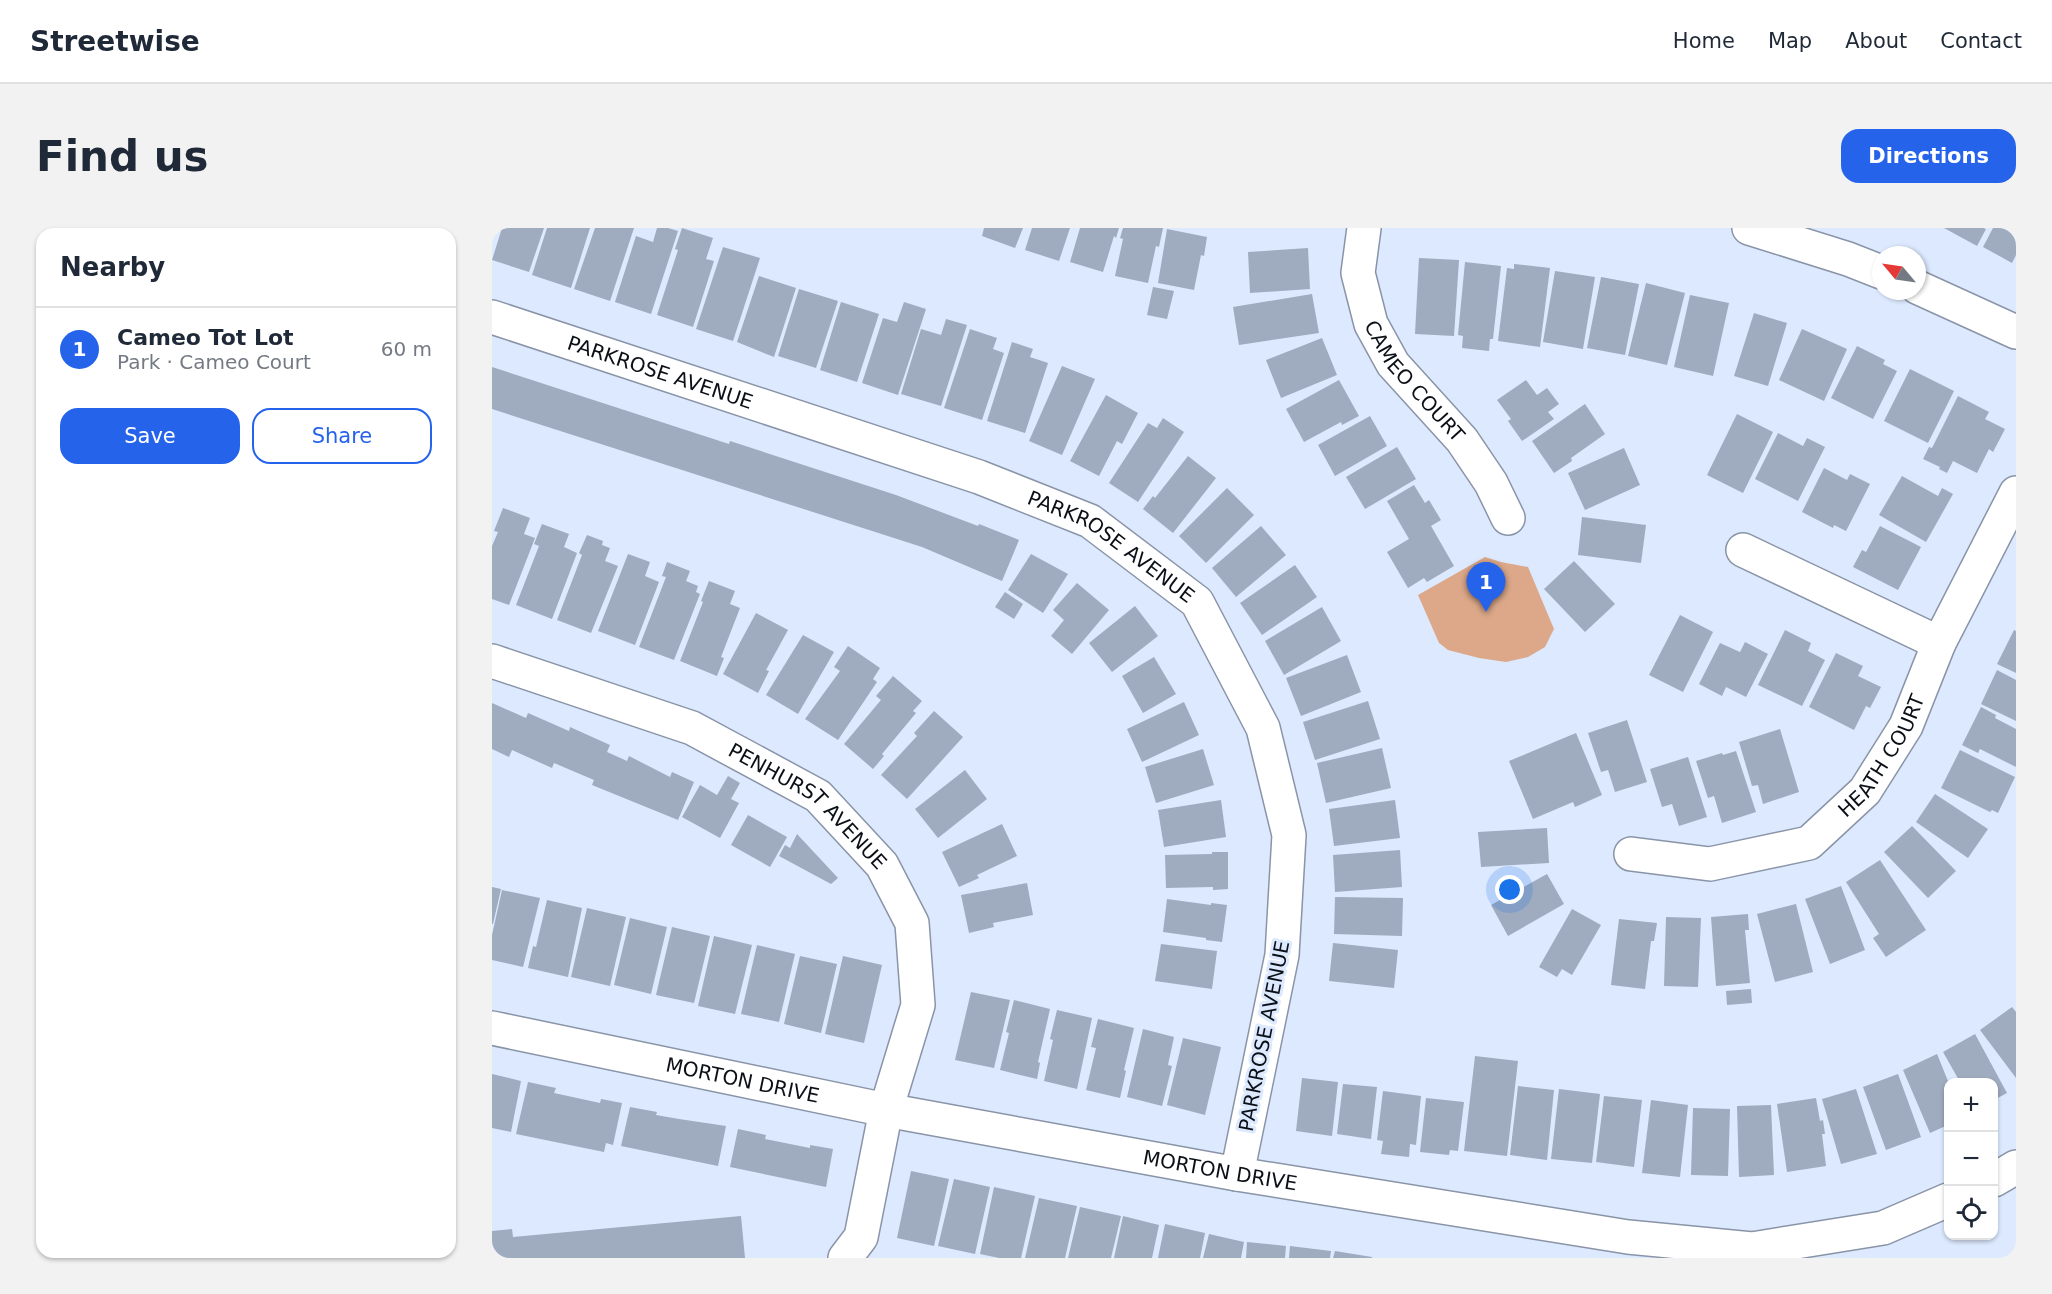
<!DOCTYPE html>
<meta charset="utf-8">
<style>
body{margin:0;font-family:"DejaVu Sans",sans-serif;background:#f2f2f3;color:#1f2937}
.controls{position:absolute;right:18px;bottom:18px;display:grid;overflow:hidden;border-radius:12px;box-shadow:0 2px 4px #0004}
.controls button{width:54px;height:54px;display:grid;place-items:center;padding:0;border:0;border-bottom:2px solid #e0e1e3;background:#fff;color:#1f2937;font:30px sans-serif}
.compass{position:absolute;left:1380px;top:18px;width:54px;height:54px;border-radius:50%;background:#fff;box-shadow:0 2px 4px #0004;rotate:299deg}
.you{position:absolute;left:1018px;top:662px;width:21px;height:21px;margin:-15px;border:4px solid #fff;border-radius:50%;background:#1a73e8;box-shadow:0 0 0 9px #1a73e833}
.badge{display:grid;place-items:center;width:39px;height:39px;border-radius:50%;background:#2563eb;color:#fff;font-size:20px;font-weight:700}
.pin{position:absolute;translate:-50% -50px;filter:drop-shadow(0 2px 3px #0008)}
.pin::after{content:'';position:absolute;top:32px;width:21px;height:18px;background:inherit;clip-path:polygon(0 0,100% 0,50% 100%)}
.list{margin:0;padding:0;list-style:none}
h2{display:flex;justify-content:space-between;align-items:center;height:78px;margin:0;padding:0 24px;font-size:26px}
h2 small{font-size:20px;font-weight:400;color:#747a83}
.list li{display:grid;grid-template-columns:39px 1fr auto;gap:18px;align-items:center;box-sizing:border-box;height:84px;padding:0 24px;border-top:2px solid #e0e1e3}
.list b{display:block;font-size:22px;white-space:nowrap}
.list p{margin:0;font-size:20px;white-space:nowrap;color:#747a83}
.list em{font-size:20px;font-style:normal;color:#747a83}
.actions{display:flex;gap:12px;padding:18px 24px}
.actions a{flex:1;padding:14px 0;border:2px solid #2563eb;border-radius:18px;text-align:center;font-size:21px;color:#2563eb}
.actions .main{background:#2563eb;color:#fff}
.icon{flex:none;width:33px;height:33px;fill:none;stroke:currentColor;stroke-width:2;stroke-linecap:round;stroke-linejoin:round}
.map{position:relative;flex:none;width:1524px;height:1030px;overflow:hidden;border-radius:18px}
header{display:flex;align-items:center;gap:36px;box-sizing:border-box;height:84px;padding:0 30px;background:#fff;border-bottom:2px solid #e0e1e3}
header strong{font-size:28px}
nav{display:flex;gap:33px;margin-inline-start:auto;font-size:21px}
.intro{display:flex;align-items:center;justify-content:space-between;box-sizing:border-box;height:144px;padding:0 36px}
h1{margin:0;font-size:42px}
.button{padding:15px 27px;border-radius:18px;background:#2563eb;color:#fff;font-size:21px;font-weight:700}
main{display:flex;gap:36px;padding:0 36px}
aside{flex:1;background:#fff;border-radius:18px;box-shadow:0 2px 4px #0004}
.map>svg:first-child{display:block}
.green{fill:#dca889}
.building{fill:#9fabbf}
.lines{fill:none;stroke-linecap:round;stroke-linejoin:round}
.minor-casing{stroke:#8994a7;stroke-width:36}
.minor{stroke:#fff;stroke-width:33}
.labels{text-anchor:middle;stroke-width:6;stroke-linejoin:round;paint-order:stroke}
.street-label{font-size:20px;fill:#0b0f16;stroke:#dce9fe}
</style>
<header>
<strong>Streetwise</strong>
<nav><a>Home</a><a>Map</a><a>About</a><a>Contact</a></nav>
</header>
<div class="intro"><h1>Find us</h1><a class="button">Directions</a></div>
<main>
<aside>
<h2>Nearby<small></small></h2>
<ul class="list">
<li><span class="badge">1</span><div><b>Cameo Tot Lot</b><p>Park · Cameo Court</p></div><em>60 m</em></li>
</ul>
<div class="actions"><a class="main">Save</a><a>Share</a></div>
</aside>
<div class="map">
<svg width="1524" height="1030" viewBox="0 0 1524 1030">
<rect width="100%" height="100%" fill="#dce9fe"/>
<!-- green -->
<polygon class="green" points="993,329 1009,334 1036,339 1062,401 1053,419 1036,429 1014,434 987,430 956,422 947,415 926,367"/>
<!-- building -->
<g class="building">
<polygon points="10,0 52,0 37,44 0,32"/>
<polygon points="55,0 98,0 79,60 40,47"/>
<polygon points="103,0 142,0 118,73 82,61"/>
<polygon points="165,0 176,0 186,3 159,86 123,74 144,8 161,14"/>
<polygon points="190,0 221,10 214,31 222,33 201,99 165,87 186,22 183,21"/>
<polygon points="492,0 531,0 523,20 490,8"/>
<polygon points="540,0 578,0 567,33 533,22"/>
<polygon points="588,0 627,0 624,10 622,8 611,44 578,34"/>
<polygon points="631,0 671,0 667,19 664,18 656,55 623,48 631,11 628,10"/>
<polygon points="1452,0 1491,0 1494,1 1485,18"/>
<polygon points="1501,0 1524,0 1524,27 1520,35 1491,19"/>
<polygon points="675,1 715,9 712,28 709,27 702,62 666,55"/>
<polygon points="231,19 268,30 241,113 204,101"/>
<polygon points="816,20 818,61 758,65 756,24"/>
<polygon points="927,30 967,32 962,108 923,106"/>
<polygon points="973,34 1009,38 1001,111 998,111 997,123 970,120 971,108 966,107"/>
<polygon points="1022,36 1058,40 1048,119 1006,113 1015,40 1022,41"/>
<polygon points="1063,43 1103,49 1091,121 1051,114"/>
<polygon points="267,48 304,60 282,129 245,114"/>
<polygon points="1109,49 1147,56 1133,127 1095,120"/>
<polygon points="1154,55 1193,65 1175,137 1136,128"/>
<polygon points="661,59 682,63 675,91 655,87"/>
<polygon points="307,61 346,73 324,140 286,128"/>
<polygon points="820,66 827,105 747,117 741,79"/>
<polygon points="1198,67 1237,75 1221,148 1182,139"/>
<polygon points="349,74 387,86 365,154 328,142"/>
<polygon points="412,74 434,81 406,167 370,155 391,90 405,94"/>
<polygon points="1262,85 1295,95 1276,158 1242,148"/>
<polygon points="454,91 475,97 449,178 409,166 429,101 449,107"/>
<polygon points="478,101 505,110 501,121 512,125 490,192 452,180"/>
<polygon points="1310,101 1355,121 1332,173 1287,152"/>
<polygon points="830,110 845,147 789,170 774,132"/>
<polygon points="520,114 541,121 538,129 556,135 533,205 495,193"/>
<polygon points="1365,118 1393,132 1391,136 1405,143 1381,191 1339,170"/>
<polygon points="570,138 603,151 570,227 537,213"/>
<polygon points="0,139 237,216 238,213 404,267 486,298 487,296 527,312 510,353 430,319 0,181"/>
<polygon points="1418,141 1462,163 1436,215 1392,193"/>
<polygon points="847,152 867,188 850,197 849,194 812,214 794,181"/>
<polygon points="1034,152 1045,167 1055,160 1067,176 1056,184 1062,191 1030,213 1016,193 1019,191 1005,172"/>
<polygon points="614,167 646,185 630,216 625,213 607,248 578,233"/>
<polygon points="1466,168 1497,184 1493,191 1513,201 1501,224 1497,221 1485,245 1461,233 1455,245 1447,241 1448,239 1431,231 1437,219 1440,220"/>
<polygon points="1093,176 1113,206 1079,230 1080,233 1062,245 1040,213"/>
<polygon points="1245,186 1281,204 1251,265 1215,247"/>
<polygon points="878,188 895,218 843,248 826,217"/>
<polygon points="671,190 692,204 646,274 617,255 656,195 665,200"/>
<polygon points="1286,205 1311,218 1315,210 1333,219 1306,273 1263,251"/>
<polygon points="905,219 924,251 873,281 854,249"/>
<polygon points="1132,220 1148,257 1093,282 1076,245"/>
<polygon points="696,228 724,250 681,305 651,281 661,268 663,270"/>
<polygon points="1332,240 1355,252 1358,246 1378,256 1354,303 1342,297 1341,300 1310,284"/>
<polygon points="1410,248 1446,268 1450,260 1461,266 1434,314 1387,287"/>
<polygon points="922,257 933,275 937,272 949,292 939,298 962,338 935,354 932,350 916,360 895,324 917,311 895,273"/>
<polygon points="735,260 762,287 714,335 687,308"/>
<polygon points="11,280 38,290 32,306 43,310 17,377 0,371 0,318 6,304 2,303"/>
<polygon points="1090,289 1154,297 1149,335 1086,327"/>
<polygon points="50,296 77,306 72,319 85,325 60,391 24,377 47,318 42,316"/>
<polygon points="769,298 794,327 744,369 720,340"/>
<polygon points="1388,298 1429,319 1406,362 1361,339 1370,322 1374,324"/>
<polygon points="95,307 111,313 110,317 118,320 113,333 126,338 99,405 65,392 90,327 87,325"/>
<polygon points="136,326 158,334 153,348 167,354 143,417 106,403"/>
<polygon points="539,326 576,346 551,385 516,362"/>
<polygon points="1082,333 1123,376 1093,404 1052,361"/>
<polygon points="175,334 198,343 194,353 206,358 204,364 208,366 182,432 147,419 174,349 170,348"/>
<polygon points="803,337 825,369 770,407 748,375"/>
<polygon points="217,353 243,363 238,376 248,380 229,429 232,430 225,448 188,433 211,374 209,373"/>
<polygon points="585,355 617,382 580,426 559,408 572,392 561,382"/>
<polygon points="513,364 531,376 522,391 503,379"/>
<polygon points="643,378 666,408 620,444 597,415"/>
<polygon points="830,379 849,413 792,447 773,413"/>
<polygon points="264,385 296,402 274,442 277,443 266,465 231,446"/>
<polygon points="1188,387 1221,404 1191,464 1157,447"/>
<polygon points="1293,402 1319,415 1316,423 1333,432 1310,478 1266,457"/>
<polygon points="1522,402 1524,403 1524,445 1505,436"/>
<polygon points="311,407 342,424 306,486 274,467"/>
<polygon points="1253,414 1276,426 1254,469 1234,459 1230,468 1207,456 1228,415 1248,424"/>
<polygon points="356,418 388,440 381,451 385,454 346,512 313,491 348,443 342,439"/>
<polygon points="1344,425 1371,438 1366,448 1389,459 1378,480 1374,478 1362,502 1317,479"/>
<polygon points="855,427 869,464 809,488 794,450"/>
<polygon points="662,429 684,466 651,485 630,448"/>
<polygon points="1505,442 1524,452 1524,493 1489,476"/>
<polygon points="401,448 430,473 421,483 424,485 390,526 392,528 381,541 352,516 389,472 384,468"/>
<polygon points="876,473 888,511 823,532 811,494"/>
<polygon points="692,474 707,507 650,534 635,501"/>
<polygon points="0,475 34,490 36,485 77,503 78,499 118,517 115,524 135,533 137,528 178,549 180,544 202,554 186,592 100,557 102,552 62,535 60,540 20,522 17,529 0,521"/>
<polygon points="1489,479 1504,487 1503,490 1524,501 1524,539 1488,521 1486,525 1470,517"/>
<polygon points="442,483 471,509 415,571 389,547 425,508 422,505"/>
<polygon points="1135,492 1155,554 1123,564 1116,542 1109,544 1096,505"/>
<polygon points="1288,501 1307,564 1271,576 1266,557 1260,558 1247,514"/>
<polygon points="1084,505 1110,567 1083,579 1081,574 1041,591 1017,533"/>
<polygon points="890,520 899,560 834,575 825,535"/>
<polygon points="711,521 722,557 664,575 653,539"/>
<polygon points="1468,522 1523,549 1506,585 1500,582 1498,584 1449,560"/>
<polygon points="1244,523 1264,584 1230,595 1222,568 1216,570 1204,533 1230,525 1231,527"/>
<polygon points="1196,529 1215,589 1187,598 1180,576 1170,579 1158,541"/>
<polygon points="473,542 495,571 446,610 423,581"/>
<polygon points="236,548 248,555 239,571 247,575 228,610 190,589 208,557 225,567"/>
<polygon points="1443,566 1496,601 1476,630 1424,594"/>
<polygon points="729,572 734,609 672,619 666,582"/>
<polygon points="903,572 908,610 842,618 837,581"/>
<polygon points="256,587 295,609 278,639 239,617"/>
<polygon points="510,596 525,628 485,647 487,650 467,659 450,624"/>
<polygon points="1420,598 1464,643 1436,670 1392,624"/>
<polygon points="1055,600 1057,635 989,639 986,604"/>
<polygon points="305,606 346,650 339,656 287,628 293,617 298,620"/>
<polygon points="908,622 910,659 843,664 841,627"/>
<polygon points="720,624 736,624 736,661 721,662 721,659 674,660 673,627 720,626"/>
<polygon points="1388,632 1434,702 1394,729 1381,710 1387,706 1354,654"/>
<polygon points="1055,646 1072,676 1016,708 999,677"/>
<polygon points="535,655 541,687 501,695 502,699 477,705 469,667"/>
<polygon points="1349,658 1373,722 1338,736 1313,671"/>
<polygon points="0,659 9,661 1,696 0,696"/>
<polygon points="10,662 48,670 31,739 0,732 0,707"/>
<polygon points="843,669 911,670 910,708 842,706"/>
<polygon points="675,671 719,677 719,675 735,677 730,714 714,712 714,710 671,704"/>
<polygon points="55,672 90,680 76,749 36,740 41,718 44,719"/>
<polygon points="1304,676 1321,744 1283,754 1265,686"/>
<polygon points="95,680 134,689 118,758 79,749"/>
<polygon points="1080,681 1109,697 1080,747 1070,741 1065,749 1047,739"/>
<polygon points="1256,686 1257,702 1253,702 1258,755 1224,758 1219,689"/>
<polygon points="1174,689 1209,690 1206,759 1172,758"/>
<polygon points="138,690 175,699 159,766 122,757"/>
<polygon points="1127,691 1165,695 1162,713 1159,713 1153,761 1119,757"/>
<polygon points="180,699 218,708 202,775 164,767"/>
<polygon points="222,708 260,717 243,786 206,778"/>
<polygon points="841,715 906,722 902,760 837,753"/>
<polygon points="669,716 725,723 720,761 663,753"/>
<polygon points="265,717 303,726 287,794 249,786"/>
<polygon points="308,728 345,736 329,805 292,796"/>
<polygon points="351,728 390,737 372,815 333,806"/>
<polygon points="1259,761 1260,775 1235,777 1234,763"/>
<polygon points="479,764 518,772 502,840 463,832"/>
<polygon points="522,772 558,781 546,834 548,835 545,851 508,842 517,805 514,804"/>
<polygon points="1520,779 1524,784 1524,850 1488,802"/>
<polygon points="565,782 600,790 585,861 552,853 561,812 558,811"/>
<polygon points="606,791 642,800 632,842 634,843 628,870 594,862 604,820 599,819"/>
<polygon points="651,801 682,809 676,837 680,838 670,878 635,869"/>
<polygon points="1483,806 1515,865 1502,872 1502,854 1468,854 1451,824"/>
<polygon points="691,810 729,819 713,887 675,877"/>
<polygon points="1445,826 1456,853 1456,897 1438,905 1411,842"/>
<polygon points="983,828 1026,833 1015,928 972,923"/>
<polygon points="0,846 29,853 19,904 0,900"/>
<polygon points="1406,846 1429,909 1394,922 1371,859"/>
<polygon points="810,850 846,854 840,908 804,903"/>
<polygon points="36,854 64,860 62,865 108,875 109,871 130,875 121,917 114,915 112,924 24,906"/>
<polygon points="851,856 885,859 879,911 845,906"/>
<polygon points="1026,858 1062,862 1055,932 1018,927"/>
<polygon points="1067,861 1108,866 1100,935 1059,931"/>
<polygon points="1364,861 1385,926 1349,936 1330,871"/>
<polygon points="891,863 929,868 924,917 918,916 917,929 889,926 891,913 885,912"/>
<polygon points="1112,868 1150,872 1142,939 1104,934"/>
<polygon points="934,870 972,874 966,923 958,922 957,927 928,924"/>
<polygon points="1324,870 1328,893 1331,892 1333,906 1330,906 1334,938 1295,944 1285,876"/>
<polygon points="1159,872 1196,877 1188,949 1150,945"/>
<polygon points="1279,877 1282,947 1247,949 1245,878"/>
<polygon points="138,879 165,884 164,887 187,891 234,898 226,938 129,918"/>
<polygon points="1201,880 1238,881 1236,948 1199,947"/>
<polygon points="246,901 274,907 273,911 318,920 318,917 341,921 334,959 238,939"/>
<polygon points="419,943 457,951 442,1018 405,1010"/>
<polygon points="462,951 498,959 483,1026 446,1018"/>
<polygon points="502,959 543,968 529,1030 507,1030 488,1026"/>
<polygon points="547,970 585,978 573,1030 533,1030"/>
<polygon points="588,979 629,988 619,1030 576,1030"/>
<polygon points="249,988 253,1030 0,1030 0,1003 20,1001 21,1009"/>
<polygon points="631,988 667,997 660,1030 622,1030"/>
<polygon points="673,996 713,1005 708,1030 666,1030"/>
<polygon points="717,1006 752,1014 749,1030 711,1030"/>
<polygon points="755,1014 794,1018 793,1030 754,1030"/>
<polygon points="798,1018 839,1023 838,1030 797,1030"/>
<polygon points="843,1023 880,1029 880,1030 841,1030"/>
</g>
<g class="lines">
<!-- minor casing -->
<g class="minor-casing">
<g id="minor">
<path id="s1" d="M872 0 866 45 879 96 901 136 970 212 999 255 1016 290"/>
<polyline points="1257,0 1356,31 1389,44"/>
<polyline points="1425,59 1524,104"/>
<path id="s2" d="M0 89 487 249 598 293 705 374 771 500 797 607 790 727 745 946"/>
<polyline points="1251,322 1447,415"/>
<path id="s3" d="M0 433 200 500 326 568 390 637 420 695 426 777 394 882 369 1009 353 1030"/>
<path id="s4" d="M1139 626 1218 636 1317 615 1373 563 1414 498 1447 415 1524 265"/>
<path id="s5" d="M0 800 394 882 745 946 1136 1009 1260 1021 1391 1000 1456 972"/>
<polyline points="1502,952 1524,939"/>
</g>
</g>
<!-- minor -->
<use href="#minor" class="minor"/>
</g>
<g class="labels">
<!-- street labels -->
<g class="street-label">
<text dy="7" stroke="none"><textPath href="#s2" startOffset="177">PARKROSE AVENUE</textPath></text>
<text dy="7" stroke="none"><textPath href="#s1" startOffset="170">CAMEO COURT</textPath></text>
<text dy="7" stroke="none"><textPath href="#s2" startOffset="663">PARKROSE AVENUE</textPath></text>
<text dy="7" stroke="none"><textPath href="#s4" startOffset="296">HEATH COURT</textPath></text>
<text dy="7" stroke="none"><textPath href="#s3" startOffset="352">PENHURST AVENUE</textPath></text>
<text transform="translate(772 808) rotate(-79)" y="7">PARKROSE AVENUE</text>
<text dy="7" stroke="none"><textPath href="#s5" startOffset="256">MORTON DRIVE</textPath></text>
<text dy="7" stroke="none"><textPath href="#s5" startOffset="742">MORTON DRIVE</textPath></text>
</g>
</g>
</svg>
<div class="controls">
<button>+</button>
<button>−</button>
<button><svg class="icon" aria-label="locate" viewBox="0 0 24 24"><circle cx="12" cy="12" r="6"/><path d="M12 2v4M12 18v4M2 12h4M18 12h4"/></svg></button>
</div>
<svg class="compass" viewBox="-18 -18 36 36"><path d="M0-13l5 13h-10z" fill="#e53935"/><path d="M0 13l5-13h-10z" fill="#747a83"/></svg>
<div class="you"></div>
<div class="pin badge" style="left:994px;top:384px">1</div>
</div>
</main>
